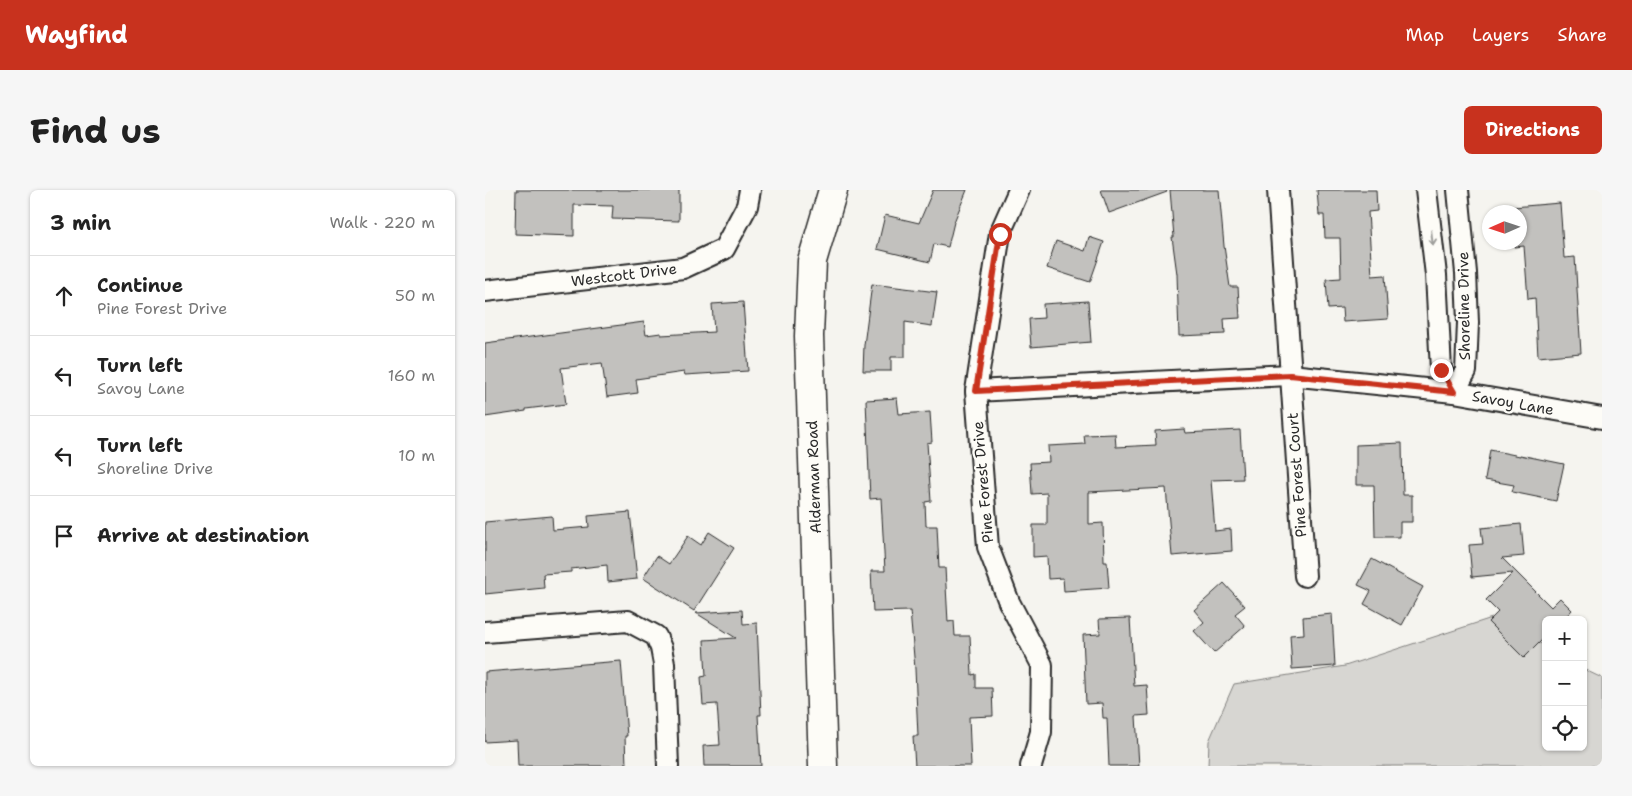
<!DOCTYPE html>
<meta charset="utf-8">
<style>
body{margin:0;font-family:"Shantell Sans",sans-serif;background:#f6f6f6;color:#222}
.controls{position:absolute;right:15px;bottom:15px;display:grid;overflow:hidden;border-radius:8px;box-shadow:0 1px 4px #0004}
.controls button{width:45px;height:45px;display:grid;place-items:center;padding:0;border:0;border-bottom:1px solid #e0e0e0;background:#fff;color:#222;font:25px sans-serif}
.compass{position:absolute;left:997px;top:15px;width:45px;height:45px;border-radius:50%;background:#fff;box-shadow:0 1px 4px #0004;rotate:267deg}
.stop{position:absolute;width:15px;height:15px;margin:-11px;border:4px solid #c8321e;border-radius:50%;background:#fff}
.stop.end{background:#c8321e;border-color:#fff;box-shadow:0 1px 5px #0008}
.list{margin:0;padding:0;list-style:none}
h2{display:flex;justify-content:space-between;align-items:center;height:65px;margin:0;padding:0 20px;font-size:21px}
h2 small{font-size:16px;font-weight:400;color:#767676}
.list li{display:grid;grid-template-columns:32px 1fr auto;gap:15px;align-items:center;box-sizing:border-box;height:80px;padding:0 20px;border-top:1px solid #e0e0e0}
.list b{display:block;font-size:19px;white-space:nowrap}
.list p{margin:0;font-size:16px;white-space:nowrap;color:#767676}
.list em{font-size:16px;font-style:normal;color:#767676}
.icon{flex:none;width:28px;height:28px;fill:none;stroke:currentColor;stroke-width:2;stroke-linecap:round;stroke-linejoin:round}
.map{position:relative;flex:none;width:1117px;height:576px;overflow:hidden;border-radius:8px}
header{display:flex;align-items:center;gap:30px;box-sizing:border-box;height:70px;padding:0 25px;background:#c8321e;color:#fff}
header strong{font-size:24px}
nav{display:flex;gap:28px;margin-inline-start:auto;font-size:18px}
.intro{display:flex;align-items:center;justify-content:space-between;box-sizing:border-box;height:120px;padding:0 30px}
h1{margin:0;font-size:35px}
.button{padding:12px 22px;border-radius:8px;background:#c8321e;color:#fff;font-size:18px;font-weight:700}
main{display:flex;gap:30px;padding:0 30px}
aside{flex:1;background:#fff;border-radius:8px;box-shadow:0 1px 4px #0004}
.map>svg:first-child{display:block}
.green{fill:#d7d6d2;stroke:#81807e}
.building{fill:#c2c1be;stroke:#2b2b2b}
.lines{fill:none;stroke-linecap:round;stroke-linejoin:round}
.street-casing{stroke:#2b2b2b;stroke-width:24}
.secondary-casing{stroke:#2b2b2b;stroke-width:31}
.street{stroke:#fdfcf7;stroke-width:20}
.secondary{stroke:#fdfcf7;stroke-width:28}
.oneway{stroke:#9e9e9b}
.route{stroke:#c8321e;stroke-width:6}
.labels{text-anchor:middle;stroke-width:4.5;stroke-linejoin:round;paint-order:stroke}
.street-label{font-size:15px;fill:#2b2b2b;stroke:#fdfcf7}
</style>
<header>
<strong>Wayfind</strong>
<nav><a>Map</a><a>Layers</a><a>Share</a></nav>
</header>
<div class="intro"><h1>Find us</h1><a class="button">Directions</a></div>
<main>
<aside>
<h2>3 min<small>Walk · 220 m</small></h2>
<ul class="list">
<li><svg class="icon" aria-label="ahead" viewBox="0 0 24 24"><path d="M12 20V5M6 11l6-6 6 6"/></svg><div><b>Continue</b><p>Pine Forest Drive</p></div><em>50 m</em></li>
<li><svg class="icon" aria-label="left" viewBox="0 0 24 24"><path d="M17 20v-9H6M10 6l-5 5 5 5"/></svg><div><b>Turn left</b><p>Savoy Lane</p></div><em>160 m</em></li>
<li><svg class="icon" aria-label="left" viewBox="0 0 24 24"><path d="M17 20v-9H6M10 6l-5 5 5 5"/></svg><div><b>Turn left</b><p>Shoreline Drive</p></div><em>10 m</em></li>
<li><svg class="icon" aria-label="arrive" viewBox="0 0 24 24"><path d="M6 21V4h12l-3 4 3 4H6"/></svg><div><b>Arrive at destination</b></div></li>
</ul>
</aside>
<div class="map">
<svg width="1117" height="576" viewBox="0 0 1117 576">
<rect width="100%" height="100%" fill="#f5f4ef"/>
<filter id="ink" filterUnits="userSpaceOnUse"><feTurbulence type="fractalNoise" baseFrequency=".02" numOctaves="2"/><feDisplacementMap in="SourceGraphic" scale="10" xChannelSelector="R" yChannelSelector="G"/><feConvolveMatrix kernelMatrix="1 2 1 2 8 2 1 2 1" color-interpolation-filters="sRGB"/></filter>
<g filter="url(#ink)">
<!-- green -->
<polygon class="green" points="1013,426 1061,457 1061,557 1098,557 1098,479 1117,488 1117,576 723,576 724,551 749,494 860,476"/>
<!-- building -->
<g class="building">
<polygon points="31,0 194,0 194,31 127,29 128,16 89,15 89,46 30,44"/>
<polygon points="448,0 482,0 469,32 463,57 449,54 445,72 392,59 400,25 434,33"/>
<polygon points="616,0 681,0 682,2 624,23"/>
<polygon points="685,0 734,0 739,56 745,97 753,97 755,128 739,129 740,144 694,146 692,84 687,47 689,47"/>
<polygon points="832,0 891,0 892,21 883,22 887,86 900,85 903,129 858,132 857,118 843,119 841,89 856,88 855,48 840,48 839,25 834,25"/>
<polygon points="1075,13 1079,68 1090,67 1096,163 1053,167 1050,108 1043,109 1039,56 1030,57 1030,52 1034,52 1034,22 1028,22 1028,17"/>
<polygon points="604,47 619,52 605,92 562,78 571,51 600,61"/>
<polygon points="387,94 452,102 447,136 420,132 420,167 406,167 406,181 378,181 379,155"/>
<polygon points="603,111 606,152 546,157 544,129 559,128 558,114"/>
<polygon points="258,112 263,181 200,185 199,182 151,189 153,203 122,207 117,173 76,178 81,214 41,219 41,221 0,227 0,153 159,132 161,145 176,143 176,145 229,142 227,114"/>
<polygon points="412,208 414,224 445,222 447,252 442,253 446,311 440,312 441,336 452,336 454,378 460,378 463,432 469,431 470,446 485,446 487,485 491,484 491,498 507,498 508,526 484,527 486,576 430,576 428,546 433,546 430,479 425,421 388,422 386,381 400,381 396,308 385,309 381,210"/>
<polygon points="699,239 700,243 755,240 758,289 726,290 730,341 746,339 747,361 687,366 681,298 604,302 604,334 618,333 619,372 622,372 624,398 579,401 578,388 563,389 562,366 548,367 548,335 562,335 562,303 547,304 545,273 564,272 563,256 600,254 599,245 630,244 631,257 671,255 670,241"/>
<polygon points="917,253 918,305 927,305 927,332 915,332 915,347 890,347 889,295 871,295 871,255"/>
<polygon points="1005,260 1035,266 1035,265 1079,274 1071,311 1027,302 1029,295 1000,290"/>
<polygon points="145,322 152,389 123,392 122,375 86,379 86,382 58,384 59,398 0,404 0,332 67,326 68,340 104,337 103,326"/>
<polygon points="1036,334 1039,366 1017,368 1066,417 1075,408 1087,420 1078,430 1061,430 1061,446 1039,468 1003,432 1013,422 1001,410 1028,383 987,387 984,355 998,354 996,338"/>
<polygon points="224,342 249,358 209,421 158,388 172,366 184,374 203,346 216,355"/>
<polygon points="887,369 938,397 917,435 879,414 886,401 873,395"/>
<polygon points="739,393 760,416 750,424 760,436 729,463 709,441 719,432 709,420"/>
<polygon points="257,420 258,434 272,433 276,525 273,525 276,576 219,576 218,556 235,555 232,514 218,515 216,487 221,486 219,450 251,448 211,423"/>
<polygon points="847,424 850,476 807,479 805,445 819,444 818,427"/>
<polygon points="645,428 649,496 662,495 664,525 651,526 654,576 624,576 622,528 618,528 617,513 601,514 598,445 615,444 614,429"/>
<polygon points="136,471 142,546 140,546 141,576 33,576 32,550 0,552 0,482"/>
</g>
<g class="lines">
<!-- street casing -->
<g class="street-casing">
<g id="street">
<polyline points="534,0 515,43 491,201 503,357 524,412 557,475 556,542 546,576"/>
<polyline points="793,0 820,386"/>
<polyline points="941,0 951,85 956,180 969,202 981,181 983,133 981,83 973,0"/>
<polyline points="0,101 198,78 239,59 262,16 265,0"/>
<polyline points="491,201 805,185 969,202 1117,228"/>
<polyline points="0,442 143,431 171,446 176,458 179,474 183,576"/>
</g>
</g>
<!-- secondary casing -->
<g class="secondary-casing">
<polyline id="secondary" points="338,576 324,146 327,71 348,0"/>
</g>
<!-- street -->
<use href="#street" class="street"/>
<!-- secondary -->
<use href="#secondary" class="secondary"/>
</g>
<!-- one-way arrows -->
<defs><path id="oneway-shaft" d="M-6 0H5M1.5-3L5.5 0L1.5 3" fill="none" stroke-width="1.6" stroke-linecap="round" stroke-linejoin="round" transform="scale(1.25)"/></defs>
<use class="oneway" href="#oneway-shaft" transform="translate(947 48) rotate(84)"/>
</g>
<g class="lines" filter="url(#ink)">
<!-- route -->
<polyline class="route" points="515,44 491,201 805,185 969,202 956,180"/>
</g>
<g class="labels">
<!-- street labels -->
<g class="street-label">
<text transform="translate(139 85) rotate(-7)" y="5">Westcott Drive</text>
<text transform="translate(979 116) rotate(-91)" y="5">Shoreline Drive</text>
<text transform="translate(1028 213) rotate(10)" y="5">Savoy Lane</text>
<text transform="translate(812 285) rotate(-94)" y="5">Pine Forest Court</text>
<text transform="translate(329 287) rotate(-92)" y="5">Alderman Road</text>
<text transform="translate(498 292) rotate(-95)" y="5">Pine Forest Drive</text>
</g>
</g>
</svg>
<div class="controls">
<button>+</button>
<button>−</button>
<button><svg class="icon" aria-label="locate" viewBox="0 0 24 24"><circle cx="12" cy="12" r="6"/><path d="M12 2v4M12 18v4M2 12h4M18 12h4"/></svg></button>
</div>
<svg class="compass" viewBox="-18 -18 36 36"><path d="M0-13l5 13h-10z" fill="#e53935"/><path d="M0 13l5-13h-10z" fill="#767676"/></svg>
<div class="stop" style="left:515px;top:44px"></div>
<div class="stop end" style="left:956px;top:180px"></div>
</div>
</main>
